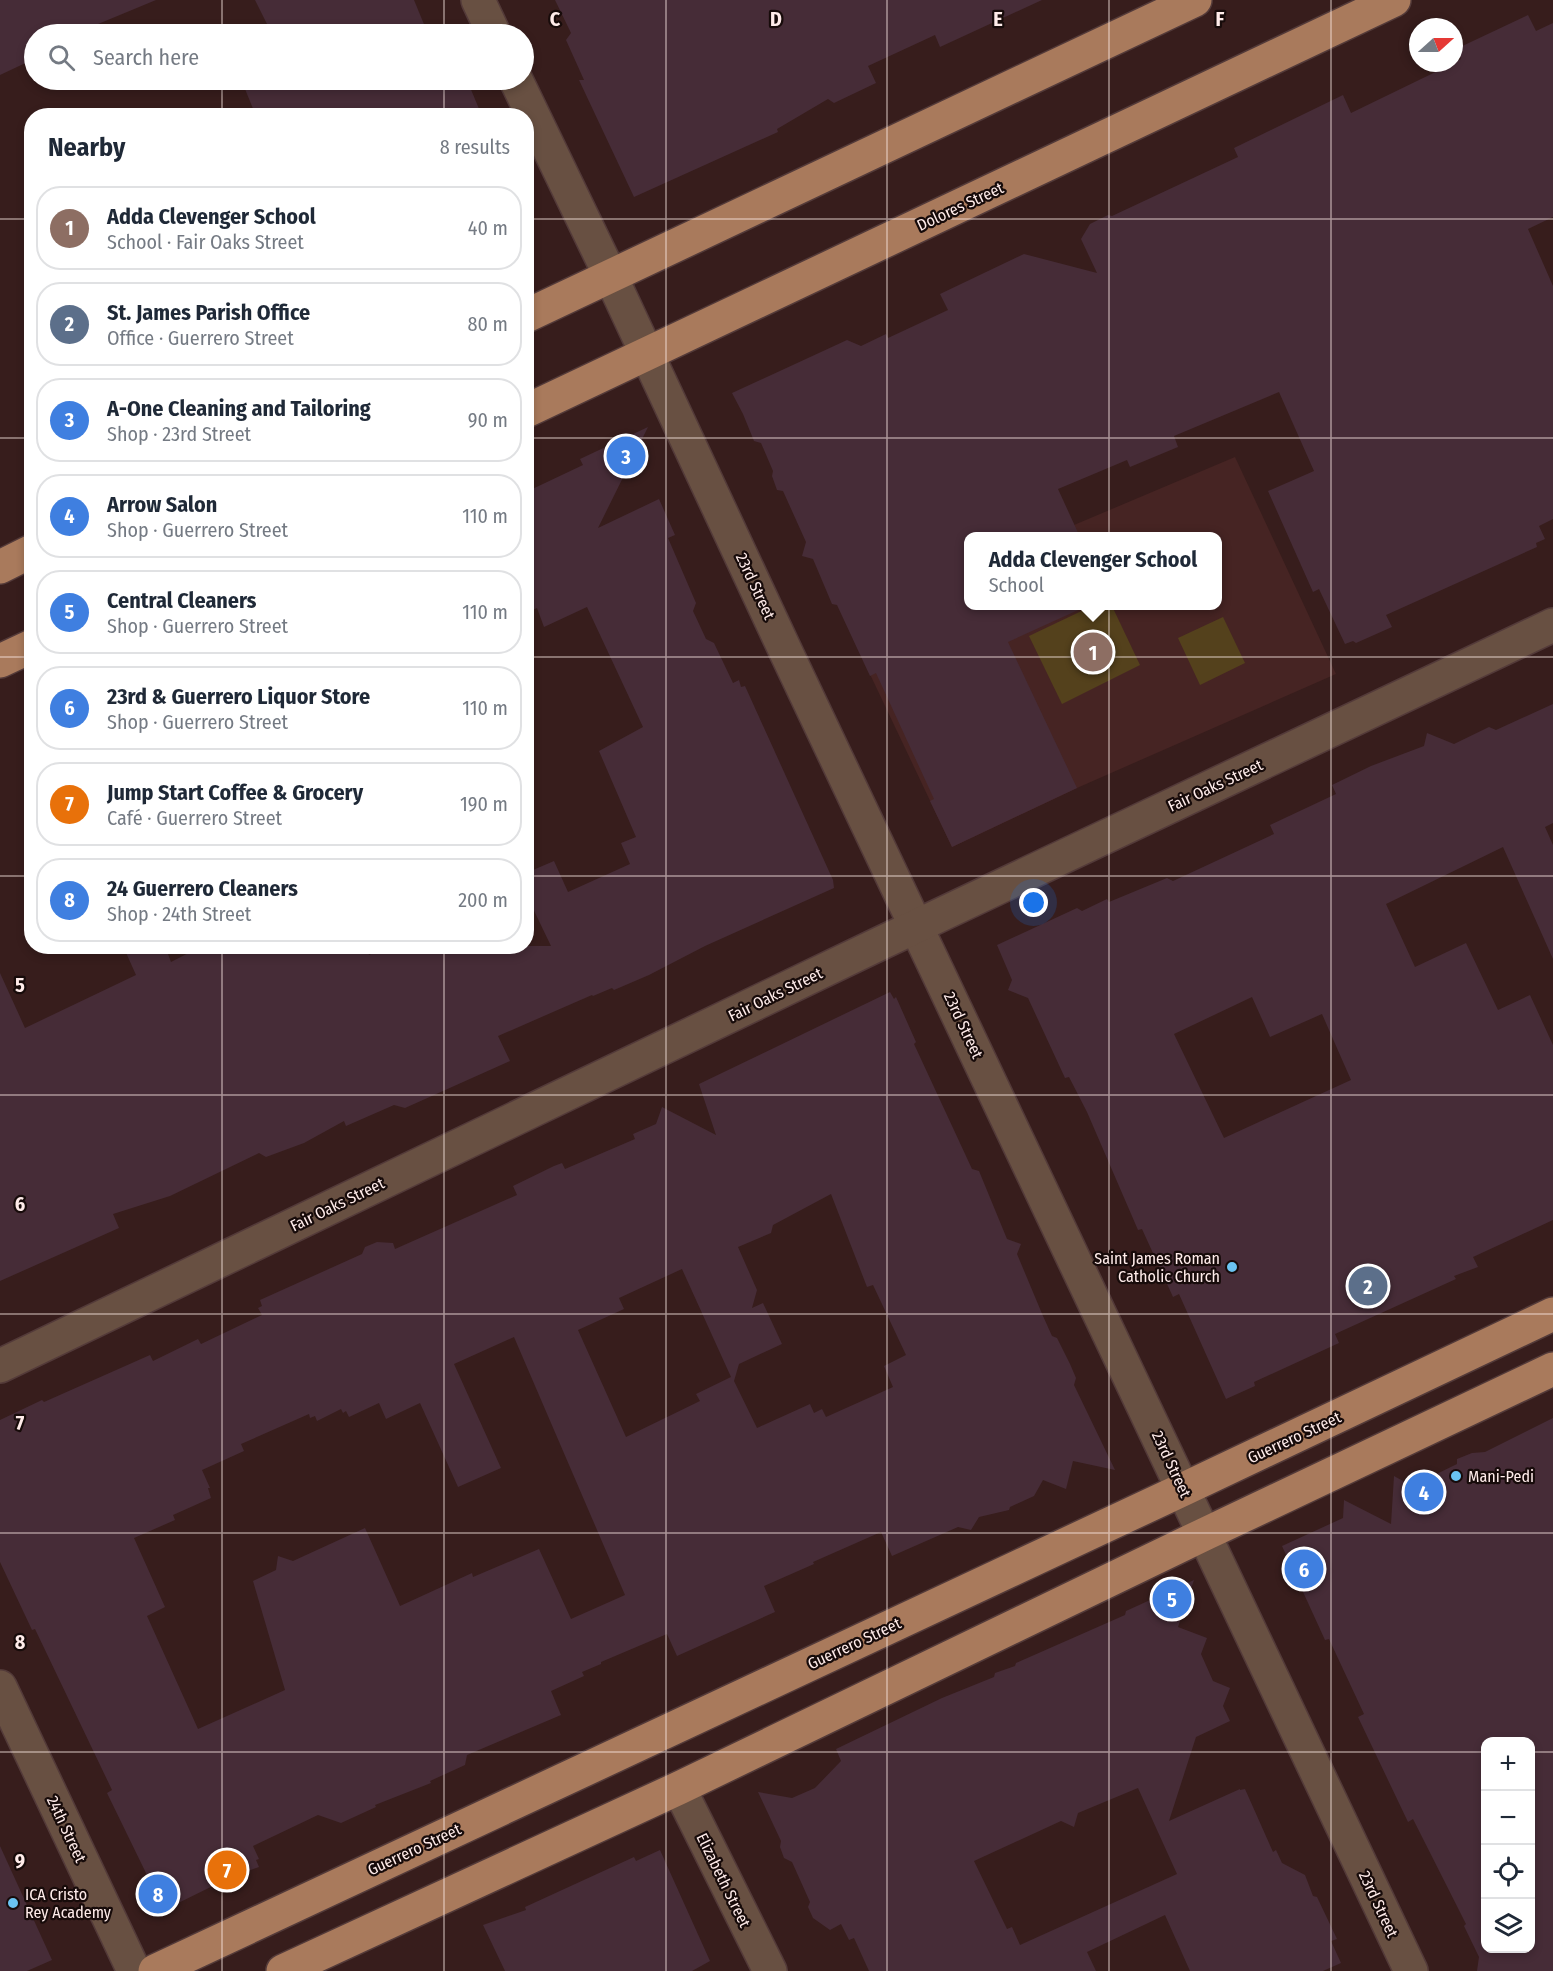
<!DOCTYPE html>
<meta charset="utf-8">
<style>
body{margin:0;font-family:"Fira Sans Condensed",sans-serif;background:#f6f6f7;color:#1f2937}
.controls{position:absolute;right:18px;bottom:18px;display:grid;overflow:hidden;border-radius:12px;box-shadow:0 3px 9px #0003}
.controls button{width:54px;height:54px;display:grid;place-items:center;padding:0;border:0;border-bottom:2px solid #e0e1e3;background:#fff;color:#1f2937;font:30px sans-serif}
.compass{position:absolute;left:1409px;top:18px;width:54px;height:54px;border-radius:50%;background:#fff;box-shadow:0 3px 9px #0003;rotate:69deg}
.you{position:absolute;left:1034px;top:903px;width:21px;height:21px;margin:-15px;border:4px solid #fff;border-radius:50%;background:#1a73e8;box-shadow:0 0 0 9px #1a73e833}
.badge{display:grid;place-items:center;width:39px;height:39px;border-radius:50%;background:#ea580c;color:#fff;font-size:20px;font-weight:700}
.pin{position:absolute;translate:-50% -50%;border:3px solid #fff;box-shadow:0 2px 6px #0006}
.popup{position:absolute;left:964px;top:532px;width:258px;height:78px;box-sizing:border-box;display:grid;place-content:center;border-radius:12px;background:#fff;filter:drop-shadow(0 2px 4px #0005);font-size:20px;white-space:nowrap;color:#747a83}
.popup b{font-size:22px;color:#1f2937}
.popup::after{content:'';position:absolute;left:50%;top:100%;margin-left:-12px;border:12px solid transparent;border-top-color:#fff}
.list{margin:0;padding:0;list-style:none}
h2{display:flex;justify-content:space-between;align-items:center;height:78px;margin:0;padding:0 24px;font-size:26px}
h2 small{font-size:20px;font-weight:400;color:#747a83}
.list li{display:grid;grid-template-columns:39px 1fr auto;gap:18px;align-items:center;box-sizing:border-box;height:84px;margin:0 12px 12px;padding:0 12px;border:2px solid #e0e1e3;border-radius:24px}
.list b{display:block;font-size:22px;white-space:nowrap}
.list p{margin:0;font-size:20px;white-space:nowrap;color:#747a83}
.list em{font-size:20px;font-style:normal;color:#747a83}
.icon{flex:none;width:33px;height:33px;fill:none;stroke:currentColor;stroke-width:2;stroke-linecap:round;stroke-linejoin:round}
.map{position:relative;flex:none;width:1553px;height:1971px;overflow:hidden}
.search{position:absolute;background:#fff;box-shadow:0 3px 9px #0003;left:24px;top:24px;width:510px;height:66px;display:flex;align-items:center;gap:15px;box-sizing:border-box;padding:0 21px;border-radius:33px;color:#747a83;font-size:22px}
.panel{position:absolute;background:#fff;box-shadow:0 3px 9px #0003;left:24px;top:108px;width:510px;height:846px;border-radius:24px}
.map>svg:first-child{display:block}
.built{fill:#462423}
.green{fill:#54411c}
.building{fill:#462c37;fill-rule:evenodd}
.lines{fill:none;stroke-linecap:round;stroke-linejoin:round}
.minor-casing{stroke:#533a39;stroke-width:36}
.major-casing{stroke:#533a39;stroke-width:36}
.minor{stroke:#685042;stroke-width:33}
.major{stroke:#a97a5c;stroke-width:33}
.grid{fill:none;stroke:#ffecea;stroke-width:1.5;stroke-opacity:0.55}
.poi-dot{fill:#6ac3f1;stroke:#170b0a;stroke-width:2}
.labels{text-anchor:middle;stroke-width:4.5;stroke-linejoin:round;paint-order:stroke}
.street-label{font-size:16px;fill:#ffecea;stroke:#170b0a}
.poi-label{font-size:16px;fill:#ffecea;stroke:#170b0a;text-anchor:start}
.grid-label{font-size:20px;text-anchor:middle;font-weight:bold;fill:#ffecea;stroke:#170b0a;stroke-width:4.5;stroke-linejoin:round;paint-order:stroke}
</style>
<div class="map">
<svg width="1553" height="1971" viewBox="0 0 1553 1971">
<rect width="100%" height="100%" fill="#371d1c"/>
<!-- built -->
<polygon class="built" points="1235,457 1336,674 1077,788 952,847 849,630 968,606 1218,606 1218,536 1048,536"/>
<!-- green -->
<g class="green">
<polygon points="1092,606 1112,606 1140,665 1062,704 1029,636"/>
<polygon points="1223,617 1245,663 1200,685 1178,638"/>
</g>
<!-- building -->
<g class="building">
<polygon points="0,0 156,0 74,34 34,34 34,59 0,75"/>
<polygon points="255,0 414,0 428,34 272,34"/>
<polygon points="555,0 1042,0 940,47 935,35 868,66 876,83 834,103 828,99 777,129 778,132 634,197 579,80 584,80 566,40 571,33"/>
<polygon points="1528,15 1536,31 1553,23 1553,217 1528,229 1553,286 1553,519 1539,526 1545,539 1536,543 1537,547 1386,615 1392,627 1356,643 1353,641 1345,644 1319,589 1313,592 1268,491 1314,471 1279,392 1174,436 1178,447 1130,467 1127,460 1058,489 1080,537 969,537 969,606 1087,606 1008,642 1077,788 952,847 930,801 934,799 876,673 870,676 837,605 832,604 813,559 802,556 806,542 783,491 777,490 772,476 773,471 761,443 754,441 743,414 732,393 847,340 861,346 886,334 888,338 948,310 940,294 1024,254 1097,273 1081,239 1090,224 1108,215 1112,216 1238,157 1234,148 1343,95 1351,113 1454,63 1461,59 1456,49"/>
<polygon points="269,80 467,80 482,116 256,116 245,89"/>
<polygon points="648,427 598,528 659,499 675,535 668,538 696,603 693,611 706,639 714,643 733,683 739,680 741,687 745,686 833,880 834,888 705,946 649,975 614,990 612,988 593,996 592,995 498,1036 510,1061 405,1108 394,1105 346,1126 344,1121 304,1143 266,1157 259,1153 170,1196 113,1214 119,1228 0,1281 0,973 25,1028 136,975 123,946 165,946 171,962 202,946 366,946 369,955 387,946 551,946 526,894 526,873 554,861 568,892 630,864 621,843 636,837 599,751 643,727 587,607 544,627 537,608 526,613 526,492 583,465 580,459"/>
<path d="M1553 704V823L1545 827 1553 845V959L1503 847 1386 904 1415 967 1466 943 1498 1010 1530 995 1553 1045V1220L1473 1257 1478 1267 1454 1276 1456 1279 1335 1334 1339 1343 1254 1382 1255 1386 1226 1399 1179 1294 1173 1297 1142 1229 1138 1230 1087 1112 1069 1077 1065 1078 1028 998 1008 990 1012 980 997 945 1077 908 1082 911 1107 899 1109 902 1167 878 1173 881 1274 834 1270 825 1336 794 1332 785 1371 766 1424 746 1427 733 1454 744 1489 727 1496 730ZM1252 997 1270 1037 1322 1014 1351 1080 1224 1138 1174 1034Z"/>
<path d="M890 992 894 999 896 997 916 1042 914 1044 972 1169 979 1171 1007 1239 1021 1244 1017 1254 1043 1316 1052 1336 1057 1338 1070 1364 1076 1378 1074 1385 1115 1470 1073 1461 1066 1489 1043 1480 1034 1496 1010 1507 1009 1510 979 1517 971 1530 958 1527 892 1556 881 1532 813 1562 814 1564 764 1586 775 1612 677 1656 667 1634 601 1662V1664L582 1672 584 1676 551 1691 561 1715 467 1755 465 1765 430 1781 431 1783 375 1805 376 1807 341 1823 318 1815 253 1846 259 1859 256 1860 259 1867 229 1878 164 1910 107 1793 112 1790 35 1629 32 1630 0 1562V1420L42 1400 44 1402 150 1355 153 1361 198 1339 201 1344 262 1315 258 1308 262 1306 260 1300 362 1254 365 1247 377 1242 393 1243 395 1249 517 1195 513 1186 554 1166 562 1163 565 1169 635 1139 633 1134 656 1124 662 1107 716 1135 699 1084ZM831 1194 867 1287 873 1285 906 1355 884 1366 893 1387 826 1417 822 1409 814 1413 810 1404 757 1428 734 1381 739 1364 782 1344 763 1303 752 1308 757 1290 738 1247 771 1233 773 1225ZM682 1269 731 1377 696 1394 700 1401 626 1437 578 1330 624 1309 619 1298ZM514 1337 625 1595 571 1619 539 1549 473 1577 472 1573 400 1606 365 1528 293 1561 278 1556 276 1570 253 1581 285 1690 198 1729 147 1616 165 1607 134 1538 175 1520 173 1515 211 1498 208 1488H210L202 1470 244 1451 241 1444 309 1414 310 1418 315 1416 317 1421 341 1409 343 1413 346 1411 349 1417 379 1403 386 1419 420 1403 458 1487 501 1468 454 1364Z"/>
<path d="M1553 1418V1971H1477L1479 1957 1464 1926 1466 1924 1413 1819 1408 1822 1358 1717 1364 1714 1329 1639 1325 1640 1282 1546 1343 1518 1344 1500 1391 1524 1394 1476 1412 1486 1457 1464V1459L1472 1453 1485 1452ZM1485 1742H1530V1948H1485Z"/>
<path d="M1194 1580 1178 1627 1207 1638 1201 1654 1213 1681 1230 1688 1223 1706 1230 1721 1196 1737 1169 1821 1240 1789V1790L1245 1789 1273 1852 1276 1850 1282 1863 1305 1875 1313 1896 1317 1897 1337 1939 1331 1941 1341 1963 1323 1971H1190L1165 1915 1087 1952 1096 1971H869L854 1938 849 1940 841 1924 830 1930 813 1918 808 1907 810 1902 792 1862 784 1858 780 1847 781 1841 758 1792 792 1798 815 1788 841 1761 836 1749 942 1698 994 1677 995 1673 1015 1666 1016 1663 1125 1615 1126 1611ZM1138 1788 1177 1874 1020 1945 1012 1927 1007 1929 974 1861 1061 1821 1074 1827 1078 1813Z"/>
<polygon points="0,1846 52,1960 27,1971 0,1971"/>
<polygon points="660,1850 710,1961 692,1971 505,1971 483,1925 526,1910 525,1907 634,1857 636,1861"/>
</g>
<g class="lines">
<!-- minor casing -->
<g class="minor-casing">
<g id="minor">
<polyline points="478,0 494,34"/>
<polyline points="516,80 611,277 785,650 1411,1971"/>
<polyline points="0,1366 881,943 1553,625"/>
<polyline points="0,1687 134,1971"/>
<polyline points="679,1788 770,1971"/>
</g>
</g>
<!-- major casing -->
<g class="major-casing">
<g id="major">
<polyline points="526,316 1195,0"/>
<polyline points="526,411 1394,0"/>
<polyline points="0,567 32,551"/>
<polyline points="0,661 32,646"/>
<polyline points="155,1971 1184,1489 1553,1314"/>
<polyline points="283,1971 679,1788 1205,1534 1553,1369"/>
</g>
</g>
<!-- minor -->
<use href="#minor" class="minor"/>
<!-- major -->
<use href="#major" class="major"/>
</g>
<!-- grid -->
<path class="grid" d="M222 0V34M444 0V34M666 0V1971M887 0V1971M1109 0V1971M1331 0V1971M222 80V116M444 80V116M0 219H32M526 219H1553M0 438H32M526 438H1553M0 657H32M526 657H1553M0 876H32M526 876H1553M222 946V1971M444 946V1971M0 1095H1553M0 1314H1553M0 1533H1553M0 1752H1486M1530 1752H1553"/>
<!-- markers -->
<g class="poi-dot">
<circle cx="1232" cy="1267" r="6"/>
<circle cx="1456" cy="1476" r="6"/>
<circle cx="13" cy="1903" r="6"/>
</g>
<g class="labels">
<!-- street labels -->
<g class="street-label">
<text transform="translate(960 206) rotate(-25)" y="6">Dolores Street</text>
<text transform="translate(756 586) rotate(65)" y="6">23rd Street</text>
<text transform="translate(1215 785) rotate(-25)" y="6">Fair Oaks Street</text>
<text transform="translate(775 994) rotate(-26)" y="6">Fair Oaks Street</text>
<text transform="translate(964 1025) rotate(65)" y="6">23rd Street</text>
<text transform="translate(337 1204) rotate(-26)" y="6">Fair Oaks Street</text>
<text transform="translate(1294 1437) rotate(-25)" y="6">Guerrero Street</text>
<text transform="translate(1172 1464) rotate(65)" y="6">23rd Street</text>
<text transform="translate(854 1643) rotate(-25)" y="6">Guerrero Street</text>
<text transform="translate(67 1829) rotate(65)" y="6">24th Street</text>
<text transform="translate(414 1849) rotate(-25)" y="6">Guerrero Street</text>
<text transform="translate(724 1880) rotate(64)" y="6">Elizabeth Street</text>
<text transform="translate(1379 1904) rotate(65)" y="6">23rd Street</text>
</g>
<!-- poi labels -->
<g class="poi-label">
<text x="1220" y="1264" text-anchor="end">Saint James Roman<tspan x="1220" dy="18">Catholic Church</tspan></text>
<text x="1468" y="1482">Mani-Pedi</text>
<text x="25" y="1900">ICA Cristo<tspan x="25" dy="18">Rey Academy</tspan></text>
</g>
</g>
<g class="grid-label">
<text x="555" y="26">C</text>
<text x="776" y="26">D</text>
<text x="998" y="26">E</text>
<text x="1220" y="26">F</text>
<text x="20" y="992">5</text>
<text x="20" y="1211">6</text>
<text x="20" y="1430">7</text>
<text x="20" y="1649">8</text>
<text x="20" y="1868">9</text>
</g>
</svg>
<div class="controls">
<button>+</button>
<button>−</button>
<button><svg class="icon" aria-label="locate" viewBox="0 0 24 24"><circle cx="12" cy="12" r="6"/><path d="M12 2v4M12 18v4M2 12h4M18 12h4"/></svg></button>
<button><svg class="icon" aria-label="layers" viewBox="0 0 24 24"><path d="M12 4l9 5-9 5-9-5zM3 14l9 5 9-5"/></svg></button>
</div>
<svg class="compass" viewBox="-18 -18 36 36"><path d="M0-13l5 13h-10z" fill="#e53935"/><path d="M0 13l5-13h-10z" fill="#747a83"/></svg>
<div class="you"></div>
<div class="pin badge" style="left:1093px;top:652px;background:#8d6e63">1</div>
<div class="popup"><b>Adda Clevenger School</b>School</div>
<div class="pin badge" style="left:1368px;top:1286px;background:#5c6f8a">2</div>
<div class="pin badge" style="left:626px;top:456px;background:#3f7fe0">3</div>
<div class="pin badge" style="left:1424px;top:1492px;background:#3f7fe0">4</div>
<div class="pin badge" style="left:1172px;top:1599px;background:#3f7fe0">5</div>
<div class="pin badge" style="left:1304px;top:1569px;background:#3f7fe0">6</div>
<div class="pin badge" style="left:227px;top:1870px;background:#e8710a">7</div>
<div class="pin badge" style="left:158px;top:1894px;background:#3f7fe0">8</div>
<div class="search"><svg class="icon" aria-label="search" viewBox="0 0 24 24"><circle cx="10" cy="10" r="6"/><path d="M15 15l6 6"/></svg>Search here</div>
<section class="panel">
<h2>Nearby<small>8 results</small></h2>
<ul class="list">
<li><span class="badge" style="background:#8d6e63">1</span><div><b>Adda Clevenger School</b><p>School · Fair Oaks Street</p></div><em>40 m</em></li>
<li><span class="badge" style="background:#5c6f8a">2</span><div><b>St. James Parish Office</b><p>Office · Guerrero Street</p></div><em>80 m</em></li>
<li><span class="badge" style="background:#3f7fe0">3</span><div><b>A-One Cleaning and Tailoring</b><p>Shop · 23rd Street</p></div><em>90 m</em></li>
<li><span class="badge" style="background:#3f7fe0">4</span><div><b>Arrow Salon</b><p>Shop · Guerrero Street</p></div><em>110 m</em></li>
<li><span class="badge" style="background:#3f7fe0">5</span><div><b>Central Cleaners</b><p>Shop · Guerrero Street</p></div><em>110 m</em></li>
<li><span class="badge" style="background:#3f7fe0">6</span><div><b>23rd &amp; Guerrero Liquor Store</b><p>Shop · Guerrero Street</p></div><em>110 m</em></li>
<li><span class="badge" style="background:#e8710a">7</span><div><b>Jump Start Coffee &amp; Grocery</b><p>Café · Guerrero Street</p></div><em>190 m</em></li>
<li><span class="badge" style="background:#3f7fe0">8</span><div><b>24 Guerrero Cleaners</b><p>Shop · 24th Street</p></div><em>200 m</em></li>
</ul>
</section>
</div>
